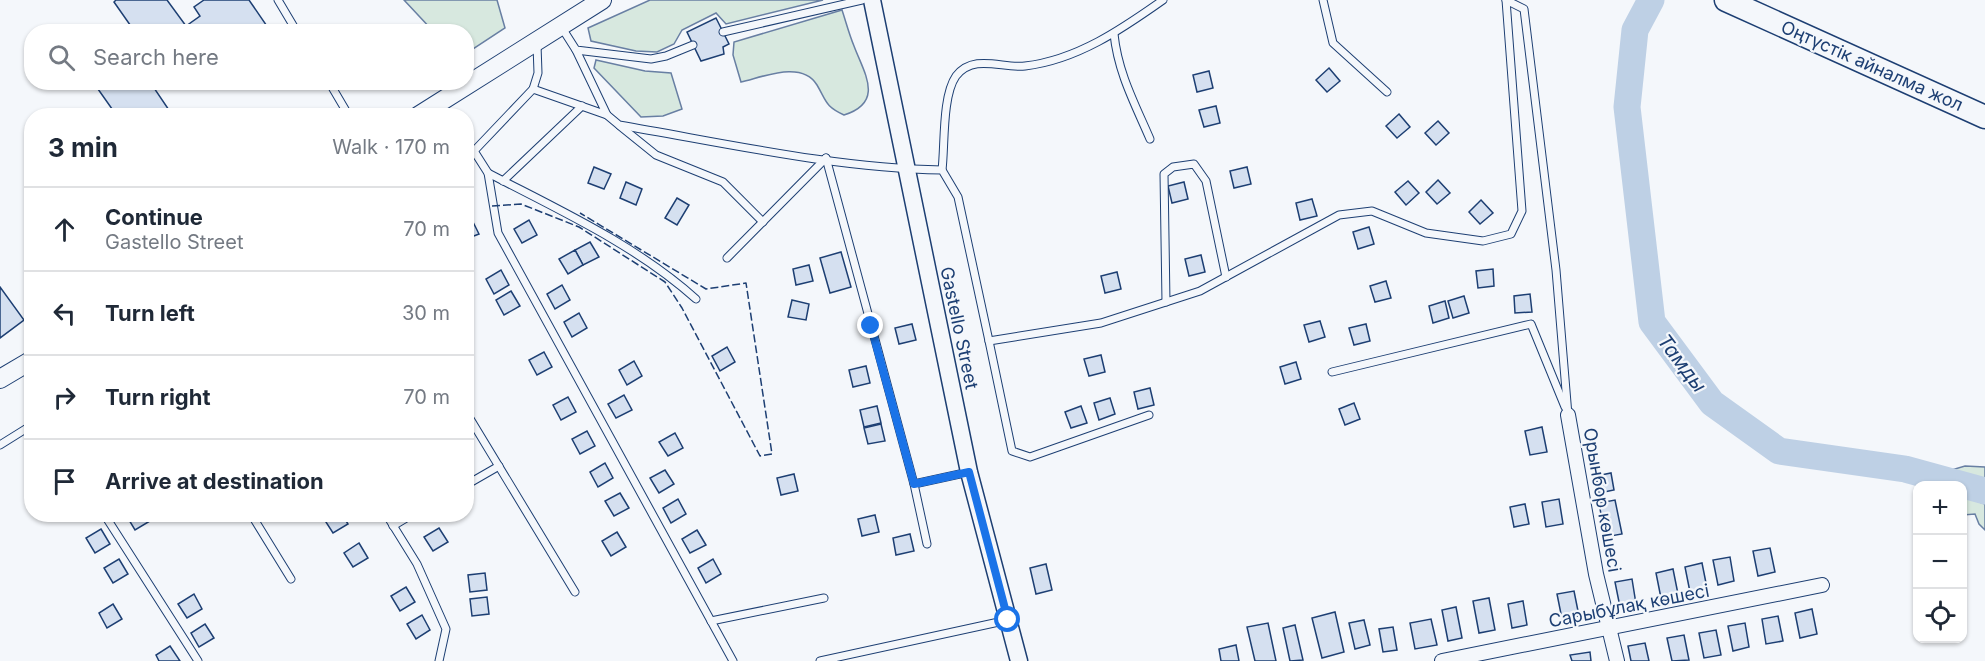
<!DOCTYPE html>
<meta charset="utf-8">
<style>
body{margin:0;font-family:Inter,sans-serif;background:#f2f2f3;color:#1f2937}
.controls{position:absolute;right:18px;bottom:18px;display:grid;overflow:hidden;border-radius:12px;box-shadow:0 2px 4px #0004}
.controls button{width:54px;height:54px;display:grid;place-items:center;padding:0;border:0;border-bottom:2px solid #e0e1e3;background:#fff;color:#1f2937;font:30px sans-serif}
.stop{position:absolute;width:18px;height:18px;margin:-14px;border:4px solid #1a73e8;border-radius:50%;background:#fff}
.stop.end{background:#1a73e8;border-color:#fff;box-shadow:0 2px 6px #0008}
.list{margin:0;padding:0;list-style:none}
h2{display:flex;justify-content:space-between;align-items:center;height:78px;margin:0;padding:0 24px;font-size:26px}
h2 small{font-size:20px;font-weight:400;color:#747a83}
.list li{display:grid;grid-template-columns:39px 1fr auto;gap:18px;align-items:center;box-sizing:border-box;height:84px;padding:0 24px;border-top:2px solid #e0e1e3}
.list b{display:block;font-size:22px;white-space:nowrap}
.list p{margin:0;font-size:20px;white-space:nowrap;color:#747a83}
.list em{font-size:20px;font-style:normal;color:#747a83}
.icon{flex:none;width:33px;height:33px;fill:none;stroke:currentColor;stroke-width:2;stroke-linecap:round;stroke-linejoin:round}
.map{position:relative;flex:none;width:1985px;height:661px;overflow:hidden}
.search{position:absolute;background:#fff;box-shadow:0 2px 4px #0004;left:24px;top:24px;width:450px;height:66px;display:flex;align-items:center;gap:15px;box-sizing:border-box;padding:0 21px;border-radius:24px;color:#747a83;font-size:22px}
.panel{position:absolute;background:#fff;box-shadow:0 2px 4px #0004;left:24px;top:108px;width:450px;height:414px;border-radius:24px}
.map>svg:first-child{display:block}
.green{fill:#d7e8df;stroke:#687fa3;stroke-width:1.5}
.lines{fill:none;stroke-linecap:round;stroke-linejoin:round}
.river{stroke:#bed0e5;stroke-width:27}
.building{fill:#d5e0f0;stroke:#1d3f73;stroke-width:1.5}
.service-casing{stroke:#1d3f73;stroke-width:9}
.minor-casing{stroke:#1d3f73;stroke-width:16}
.tertiary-casing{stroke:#1d3f73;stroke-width:19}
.secondary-casing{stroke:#1d3f73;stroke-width:20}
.trunk-casing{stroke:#1d3f73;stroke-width:25}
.service{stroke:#f4f7fb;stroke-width:7}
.minor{stroke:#f4f7fb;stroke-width:14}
.tertiary{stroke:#f4f7fb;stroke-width:16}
.secondary{stroke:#f4f7fb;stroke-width:18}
.trunk{stroke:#f4f7fb;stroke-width:22}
.fence{stroke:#1d3f73;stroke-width:1.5;stroke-dasharray:8 3;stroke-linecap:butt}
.route{stroke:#1a73e8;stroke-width:8}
.labels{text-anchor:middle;stroke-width:4.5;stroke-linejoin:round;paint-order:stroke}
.street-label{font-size:18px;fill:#1d3f73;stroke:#f4f7fb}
.water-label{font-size:20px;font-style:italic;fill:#1d3f73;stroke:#f4f7fb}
</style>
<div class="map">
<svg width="1985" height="661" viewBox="0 0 1985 661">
<rect width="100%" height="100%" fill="#f4f7fb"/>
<!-- green -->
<g class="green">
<polygon points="404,0 497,0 505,28 467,53 466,32 433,31"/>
<polygon points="650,0 823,0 726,24 716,13 682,30 674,44 657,52 636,51 591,41 588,28"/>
<path d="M842 10C846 22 849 34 854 46 864 73 885 102 844 115 825 106 827 102 817 85 802 60 763 77 741 82L733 55 734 42Z"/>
<polygon points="596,60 645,71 671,73 682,109 663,116 641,117 594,68"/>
<polygon points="1965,466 1985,467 1985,483 1948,471"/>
<polygon points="1963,496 1985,504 1985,530 1979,524 1975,514 1963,515"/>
</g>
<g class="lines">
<!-- river -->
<polyline class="river" points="1651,0 1635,30 1627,107 1652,322 1712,403 1779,451 1905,469 1985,491"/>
</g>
<!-- building -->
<g class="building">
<polygon points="116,0 167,0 186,26 200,16 194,7 204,0 249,0 271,32 135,32 114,2"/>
<polygon points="716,18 729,44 723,47 724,54 701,61 687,32"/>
<polygon points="1329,68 1340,81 1327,92 1316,80"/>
<polygon points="1209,71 1213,88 1197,92 1193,75"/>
<polygon points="93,82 161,82 154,88 173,116 117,116"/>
<polygon points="1216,106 1220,123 1204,127 1199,110"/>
<polygon points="1399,114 1410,127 1397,138 1386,126"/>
<polygon points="1438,121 1449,133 1436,145 1425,133"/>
<polygon points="594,167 611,174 604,189 588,183"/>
<polygon points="1247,167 1251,184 1234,188 1230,171"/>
<polygon points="1438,180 1450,193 1437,204 1426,192"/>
<polygon points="1408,181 1419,193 1406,205 1395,192"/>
<polygon points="626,182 642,189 636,205 620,198"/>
<polygon points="1184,182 1188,199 1172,203 1168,186"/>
<polygon points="677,198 689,205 677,225 665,218"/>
<polygon points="1312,199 1317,216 1300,220 1296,203"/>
<polygon points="1481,200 1493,213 1480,224 1469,212"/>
<polygon points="471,218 479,234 466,239 466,220"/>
<polygon points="529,220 537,235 522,243 514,229"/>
<polygon points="1369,227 1374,244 1358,249 1353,232"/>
<polygon points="590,242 599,257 583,265 575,250"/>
<polygon points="575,250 583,265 568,274 559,259"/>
<polygon points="841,252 851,287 830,293 820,258"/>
<polygon points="1201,255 1205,272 1189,276 1185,259"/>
<polygon points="809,265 813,281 796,285 793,269"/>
<polygon points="1493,269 1494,286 1478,288 1476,271"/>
<polygon points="501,270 509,285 494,294 486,279"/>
<polygon points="1117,272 1121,289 1105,293 1101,276"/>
<polygon points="1386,281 1391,298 1375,302 1370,286"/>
<polygon points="562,285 570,300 555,309 547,294"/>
<polygon points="0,287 24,320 0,338"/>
<polygon points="511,291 520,306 504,315 496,300"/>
<polygon points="1530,294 1532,312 1515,313 1514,296"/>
<polygon points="1464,296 1469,313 1453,318 1448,301"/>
<polygon points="792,300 809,304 806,320 788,317"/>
<polygon points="1445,301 1449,318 1433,323 1429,306"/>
<polygon points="579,313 587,328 572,337 564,322"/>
<polygon points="1320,321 1325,337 1309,342 1304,325"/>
<polygon points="912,324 916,340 899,344 895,328"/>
<polygon points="1366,324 1370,341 1354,345 1349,328"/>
<polygon points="727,347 735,362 720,371 712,356"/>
<polygon points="544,352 552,367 537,375 529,360"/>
<polygon points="1101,355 1105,372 1089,376 1084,359"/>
<polygon points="634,361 642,376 627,385 619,370"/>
<polygon points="1296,362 1301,379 1285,384 1280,367"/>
<polygon points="866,366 870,383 853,387 849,370"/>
<polygon points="1150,388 1154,405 1138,409 1134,392"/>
<polygon points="624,395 632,410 616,418 608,404"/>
<polygon points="568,397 576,412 561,420 553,405"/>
<polygon points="1110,398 1115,414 1099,420 1094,403"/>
<polygon points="1354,403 1360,419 1345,425 1339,409"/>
<polygon points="877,406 881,423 864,427 860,410"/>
<polygon points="1081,406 1087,423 1071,428 1065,412"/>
<polygon points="881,424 885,441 868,444 864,428"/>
<polygon points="1542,427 1547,452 1530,455 1525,431"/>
<polygon points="587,431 595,446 580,454 572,439"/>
<polygon points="675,433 683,448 668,456 659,442"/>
<polygon points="605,463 613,478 598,487 590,472"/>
<polygon points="665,470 674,484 659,493 650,478"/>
<polygon points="1611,473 1614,490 1599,493 1596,476"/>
<polygon points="794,474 798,491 781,495 777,478"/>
<polygon points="620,493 629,508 614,516 605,501"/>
<polygon points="678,499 686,514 671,523 663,508"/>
<polygon points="1559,499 1563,524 1546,527 1542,502"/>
<polygon points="1615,500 1622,534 1605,537 1599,503"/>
<polygon points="1525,504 1529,524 1514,527 1510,507"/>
<polygon points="146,514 150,521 135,530 126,515"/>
<polygon points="331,514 342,514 348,524 333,533 324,519"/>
<polygon points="875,515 879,532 862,536 858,519"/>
<polygon points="439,528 448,542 433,551 424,537"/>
<polygon points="101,529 110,544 95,553 86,538"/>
<polygon points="697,530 706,545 690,553 682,539"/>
<polygon points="617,532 626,547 611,556 602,541"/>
<polygon points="910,534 914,551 896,555 893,538"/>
<polygon points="359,543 368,558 353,567 344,553"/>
<polygon points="1770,548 1775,572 1758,576 1753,551"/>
<polygon points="1730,557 1734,581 1718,585 1713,560"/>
<polygon points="119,559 128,574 113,583 104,568"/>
<polygon points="713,559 721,574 706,583 698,568"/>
<polygon points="1702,563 1707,588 1690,592 1685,567"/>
<polygon points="1046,564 1052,590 1036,594 1030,568"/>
<polygon points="1673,569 1678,594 1661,598 1656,573"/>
<polygon points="485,573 487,590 470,592 468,575"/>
<polygon points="1632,579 1636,604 1620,607 1615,582"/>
<polygon points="406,587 415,602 400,611 391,596"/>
<polygon points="1574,591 1579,616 1562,619 1557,594"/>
<polygon points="194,594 202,609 187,618 178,604"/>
<polygon points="487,597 489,614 472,616 470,599"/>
<polygon points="1489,598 1495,630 1479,633 1473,601"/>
<polygon points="1523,601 1527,625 1512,628 1508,604"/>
<polygon points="113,604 122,619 107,628 99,613"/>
<polygon points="1456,607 1462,638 1448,641 1442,610"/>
<polygon points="1812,609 1817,634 1800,638 1795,613"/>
<polygon points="1335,612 1344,652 1322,658 1312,618"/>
<polygon points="422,615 430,630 416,639 407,624"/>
<polygon points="1778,616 1783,641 1766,644 1762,619"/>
<polygon points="1431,619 1437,645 1415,649 1410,623"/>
<polygon points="1364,620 1370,645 1355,649 1349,623"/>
<polygon points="1268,623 1276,661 1255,661 1247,627"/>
<polygon points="1745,623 1749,647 1733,651 1728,626"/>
<polygon points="205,624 214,638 199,647 191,633"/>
<polygon points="1295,625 1303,660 1290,661 1283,628"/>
<polygon points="1393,627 1397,650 1383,652 1379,629"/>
<polygon points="1716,630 1721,655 1704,658 1699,633"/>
<polygon points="1684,635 1689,660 1672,661 1667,638"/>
<polygon points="1645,643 1649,661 1631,661 1628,646"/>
<polygon points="1236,645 1239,661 1221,661 1219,649"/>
<polygon points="170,646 180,661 159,661 156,655"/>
<polygon points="1590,652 1591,661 1572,661 1570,655"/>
</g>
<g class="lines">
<!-- service casing -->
<g class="service-casing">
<g id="service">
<polyline points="278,0 297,32"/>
<polyline points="1323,0 1333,43 1387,92"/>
<polyline points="1506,0 1524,9 1556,270 1568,415"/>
<polyline points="562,28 576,50 651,59 666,56 693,45"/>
<polyline points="723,32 862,0"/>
<path d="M1114 34C1118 73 1135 104 1150 139"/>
<polyline points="576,50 607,115 533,89 474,151 488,173 498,233 733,661"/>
<polyline points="329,82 349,116"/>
<polyline points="533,89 538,73 537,45"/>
<path d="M607 115 619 125C725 143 834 168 942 170L958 197 989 341 1101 323 1200 291 1339 215 1372 211 1426 233 1483 241 1511 234 1522 211 1506 0"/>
<polyline points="620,126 656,155 723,182 763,222"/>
<polyline points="826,158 914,484 927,544"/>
<path d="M942 170C945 145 942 96 956 76 974 53 1003 69 1025 66 1077 60 1122 29 1163 0"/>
<path d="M488 173C559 210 636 245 696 299"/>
<polyline points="503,181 582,106"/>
<polyline points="727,258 826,158"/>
<polyline points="1166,302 1164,174 1173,167 1194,164 1206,181 1226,277"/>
<polyline points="989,341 1012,451 1030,457 1149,415"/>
<polyline points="1332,372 1531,324 1565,407"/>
<polyline points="466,412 575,592"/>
<polyline points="0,445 32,425"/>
<polyline points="914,484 969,472"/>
<polyline points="466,485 499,466"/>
<polyline points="104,514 198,661"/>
<polyline points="251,514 291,579"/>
<polyline points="386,514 417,564 446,629 439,661"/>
<polyline points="393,526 413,514"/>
<polyline points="711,621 824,598"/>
<polyline points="820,661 1008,620"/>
</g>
</g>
<!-- minor casing -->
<g class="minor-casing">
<g id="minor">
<polyline points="1568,415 1596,574 1617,661"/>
<polyline points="1442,661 1822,585"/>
</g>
</g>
<!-- tertiary casing -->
<g class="tertiary-casing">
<polyline id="tertiary" points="872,0 969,472 1019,661"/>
</g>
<!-- secondary casing -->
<g class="secondary-casing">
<g id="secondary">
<polyline points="418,116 602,0"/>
<polyline points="0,379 32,360"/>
</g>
</g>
<!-- trunk casing -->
<g class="trunk-casing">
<polyline id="trunk" points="1726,0 1985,117"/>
</g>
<!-- service -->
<use href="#service" class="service"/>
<!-- minor -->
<use href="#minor" class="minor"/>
<!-- tertiary -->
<use href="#tertiary" class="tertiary"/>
<!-- secondary -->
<use href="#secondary" class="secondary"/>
<!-- trunk -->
<use href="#trunk" class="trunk"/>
<!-- fence -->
<polyline class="fence" points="492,206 521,204 579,227 665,282 682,308 760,456 772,454 746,283 706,289 580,213"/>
</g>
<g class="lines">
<!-- route -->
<polyline class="route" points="871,326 914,484 969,472 1008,620"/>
</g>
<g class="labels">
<!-- street labels -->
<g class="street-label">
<text transform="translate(1872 66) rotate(24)" y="6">Оңтүстік айналма жол</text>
<text transform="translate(959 328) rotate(78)" y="6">Gastello Street</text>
<text transform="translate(1602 500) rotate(80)" y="6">Орынбор көшесі</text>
<text transform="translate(1629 606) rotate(-11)" y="6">Сарыбұлақ көшесі</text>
</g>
<!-- water labels -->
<g class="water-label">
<text transform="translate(1682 363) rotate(53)" y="7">Тамды</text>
</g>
</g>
</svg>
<div class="controls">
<button>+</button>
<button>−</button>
<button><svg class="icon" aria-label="locate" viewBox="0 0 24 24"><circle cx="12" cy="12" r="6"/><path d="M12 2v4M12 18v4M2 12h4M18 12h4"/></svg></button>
</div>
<div class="stop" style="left:1008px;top:620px"></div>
<div class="stop end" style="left:871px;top:326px"></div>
<div class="search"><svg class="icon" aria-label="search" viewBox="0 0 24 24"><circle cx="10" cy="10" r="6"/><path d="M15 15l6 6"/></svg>Search here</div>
<section class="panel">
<h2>3 min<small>Walk · 170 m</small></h2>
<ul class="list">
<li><svg class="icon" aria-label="ahead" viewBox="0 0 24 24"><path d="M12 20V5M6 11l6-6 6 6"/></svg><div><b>Continue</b><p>Gastello Street</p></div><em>70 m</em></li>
<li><svg class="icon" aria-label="left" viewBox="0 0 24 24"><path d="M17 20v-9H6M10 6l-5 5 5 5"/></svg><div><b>Turn left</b></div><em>30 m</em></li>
<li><svg class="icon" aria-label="right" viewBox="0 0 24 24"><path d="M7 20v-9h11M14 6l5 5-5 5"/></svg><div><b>Turn right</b></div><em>70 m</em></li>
<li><svg class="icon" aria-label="arrive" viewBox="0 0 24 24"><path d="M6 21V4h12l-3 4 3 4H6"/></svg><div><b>Arrive at destination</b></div></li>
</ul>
</section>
</div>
